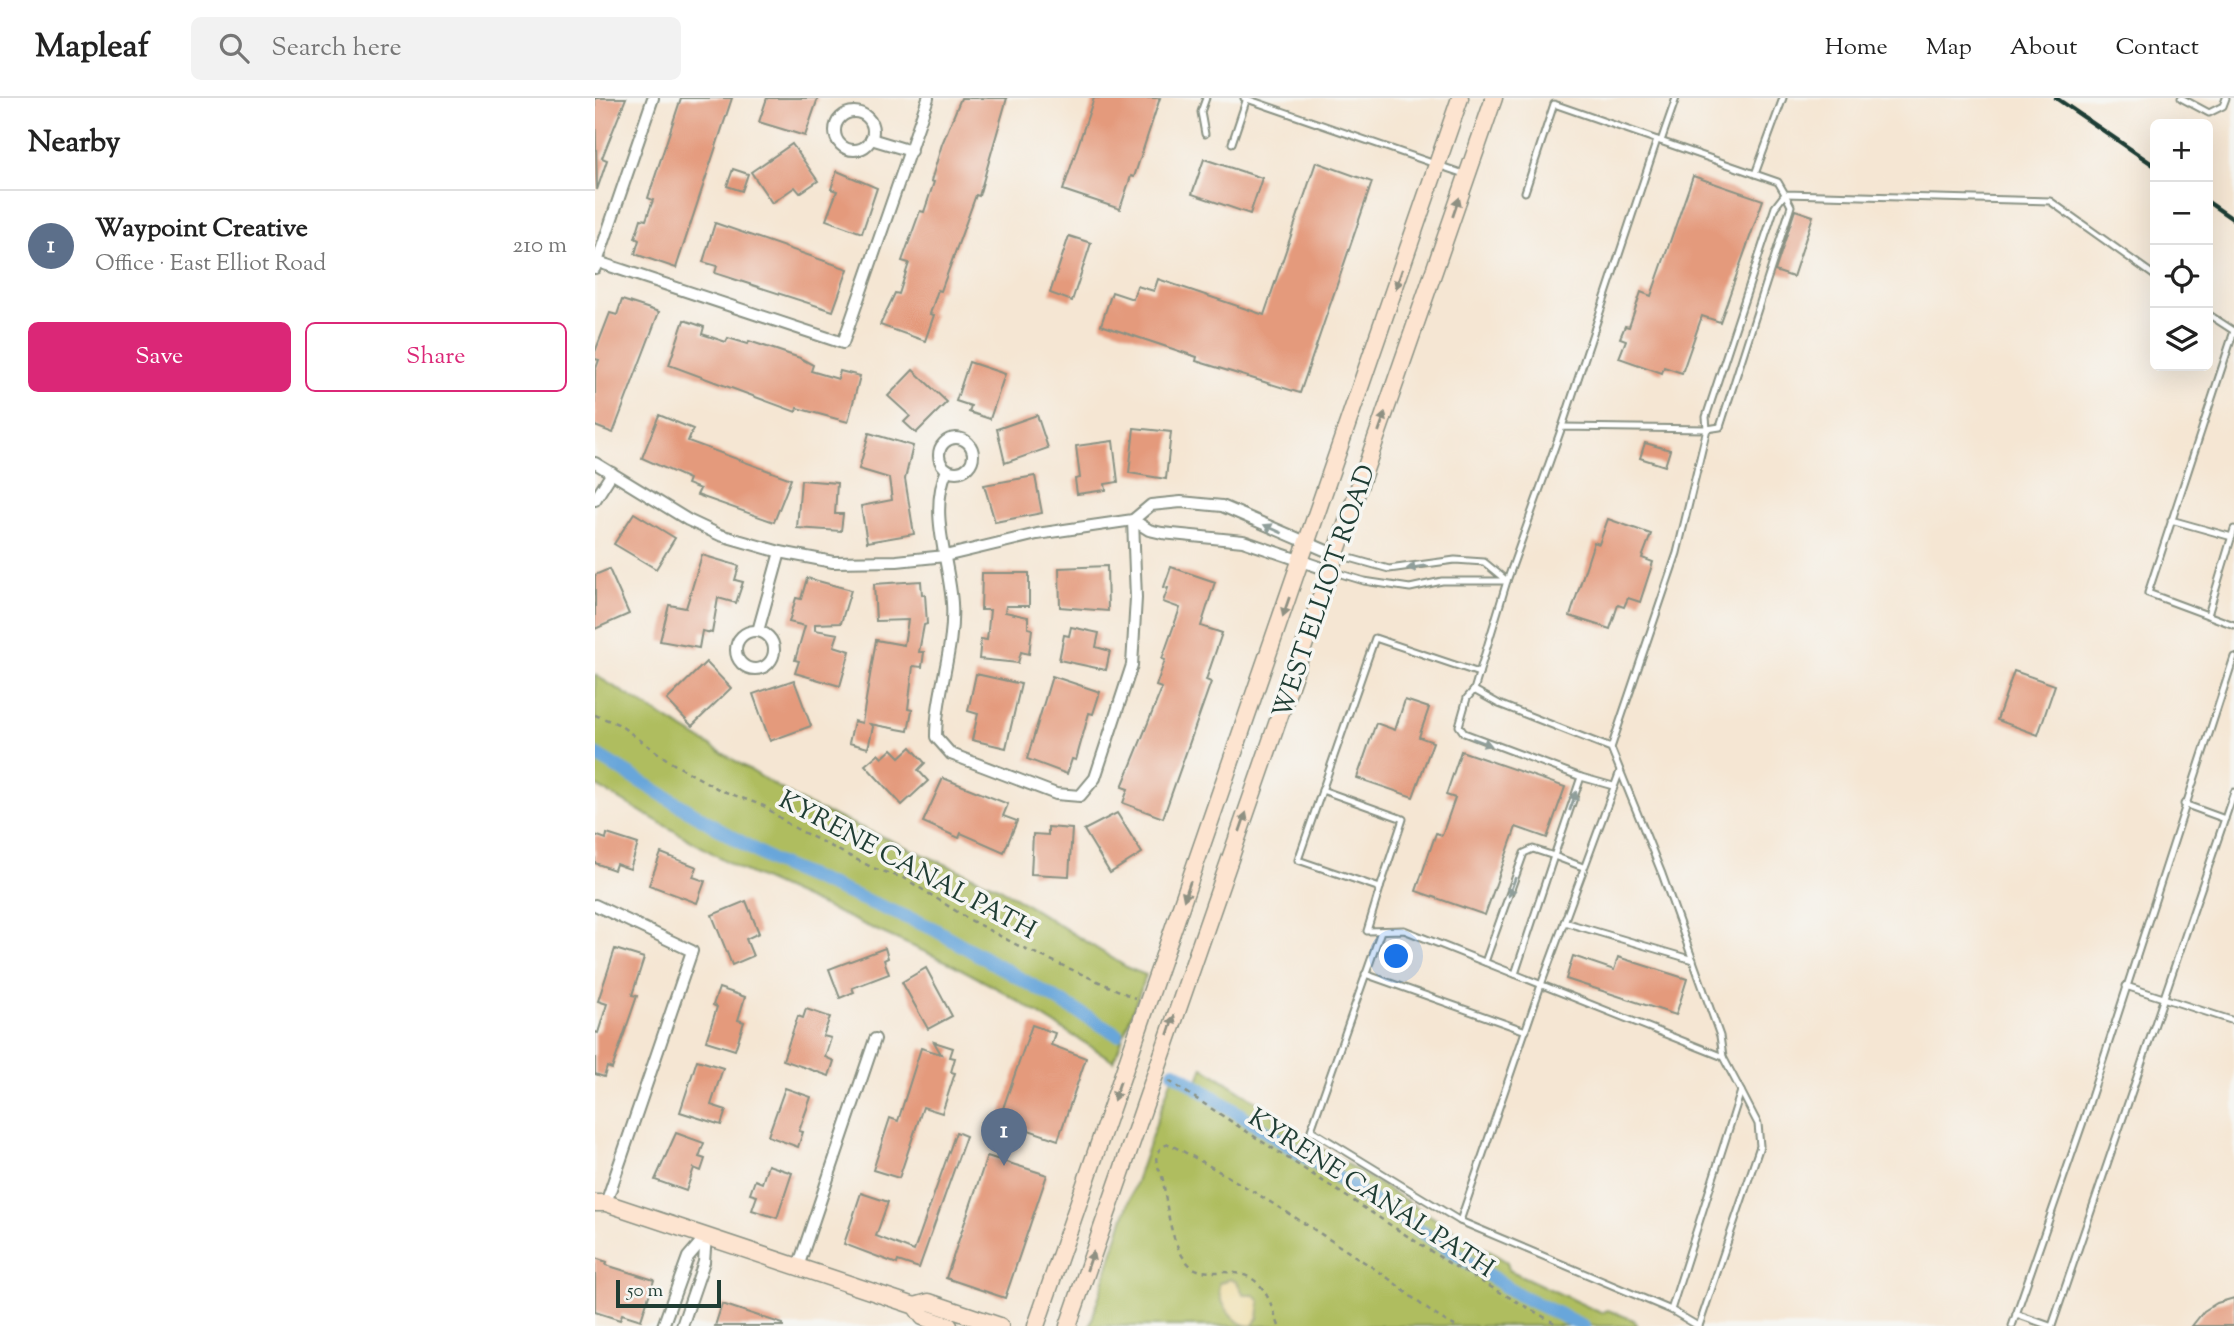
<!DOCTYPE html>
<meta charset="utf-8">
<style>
body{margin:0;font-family:"Sorts Mill Goudy",serif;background:#f2f2f2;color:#222}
.controls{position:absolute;right:21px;top:21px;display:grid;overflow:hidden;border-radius:10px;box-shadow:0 7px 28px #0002}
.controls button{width:63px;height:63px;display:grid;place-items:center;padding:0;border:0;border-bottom:2px solid #e0e0e0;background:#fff;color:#222;font:35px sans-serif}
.scale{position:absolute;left:21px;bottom:18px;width:105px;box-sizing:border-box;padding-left:7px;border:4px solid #1f3d34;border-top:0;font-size:19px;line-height:24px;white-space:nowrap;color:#1f3d34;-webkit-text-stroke:5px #f6f6f2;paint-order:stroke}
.you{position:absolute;left:802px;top:859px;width:24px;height:24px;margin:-18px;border:5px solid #fff;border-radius:50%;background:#1a73e8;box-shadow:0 0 0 10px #1a73e833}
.badge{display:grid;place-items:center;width:46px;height:46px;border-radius:50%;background:#db2777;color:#fff;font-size:23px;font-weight:700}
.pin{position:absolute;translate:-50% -58px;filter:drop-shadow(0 2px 4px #0008)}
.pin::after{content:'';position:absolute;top:37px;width:24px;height:21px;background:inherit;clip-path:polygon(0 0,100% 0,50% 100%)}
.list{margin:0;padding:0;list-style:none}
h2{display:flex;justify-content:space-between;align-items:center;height:91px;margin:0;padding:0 28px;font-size:30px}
h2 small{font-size:23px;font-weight:400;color:#767676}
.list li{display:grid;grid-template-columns:46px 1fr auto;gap:21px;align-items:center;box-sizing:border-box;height:112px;padding:0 28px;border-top:2px solid #e0e0e0}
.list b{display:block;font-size:26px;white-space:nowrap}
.list p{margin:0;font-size:23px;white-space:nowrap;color:#767676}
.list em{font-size:23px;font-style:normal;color:#767676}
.actions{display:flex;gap:14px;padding:21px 28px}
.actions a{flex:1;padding:16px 0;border:2px solid #db2777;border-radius:10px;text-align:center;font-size:24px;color:#db2777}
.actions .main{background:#db2777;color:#fff}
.icon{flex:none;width:38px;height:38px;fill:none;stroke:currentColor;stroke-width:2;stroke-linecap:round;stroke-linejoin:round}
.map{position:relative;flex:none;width:1639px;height:1228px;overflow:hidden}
header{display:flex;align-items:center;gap:42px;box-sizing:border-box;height:98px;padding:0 35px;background:#fff;border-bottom:2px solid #e0e0e0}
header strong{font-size:33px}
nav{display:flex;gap:38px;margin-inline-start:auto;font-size:24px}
.search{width:490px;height:63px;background:#f2f2f2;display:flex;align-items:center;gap:18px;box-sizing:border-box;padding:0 24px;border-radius:10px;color:#767676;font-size:26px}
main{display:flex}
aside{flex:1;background:#fff}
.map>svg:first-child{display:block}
.green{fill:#afbd5f;stroke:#677d4a;stroke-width:2}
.sand{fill:#eeda9e;stroke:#868c69;stroke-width:2}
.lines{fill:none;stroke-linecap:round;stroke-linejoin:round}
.canal{stroke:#67a6da;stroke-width:14}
.building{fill:#e49a7c}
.lane-casing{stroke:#8a9284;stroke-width:9}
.street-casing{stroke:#8a9284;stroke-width:14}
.secondary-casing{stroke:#8a9284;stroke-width:19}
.path{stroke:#8a9284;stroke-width:2.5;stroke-dasharray:5 5;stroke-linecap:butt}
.lane{stroke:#fff;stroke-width:5}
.street{stroke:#fff;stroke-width:10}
.secondary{stroke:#fde4d0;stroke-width:16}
.rail{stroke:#1f3d34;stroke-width:4.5}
.oneway{fill:#8e9082}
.oneway2{fill:#8f9e9a}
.labels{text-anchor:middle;stroke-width:7;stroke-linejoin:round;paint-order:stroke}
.street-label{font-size:26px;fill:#1f3d34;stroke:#f6f6f2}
</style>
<header>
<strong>Mapleaf</strong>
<div class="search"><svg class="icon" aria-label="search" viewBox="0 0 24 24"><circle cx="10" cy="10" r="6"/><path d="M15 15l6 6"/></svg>Search here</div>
<nav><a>Home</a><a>Map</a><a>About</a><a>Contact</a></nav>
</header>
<main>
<aside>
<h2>Nearby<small></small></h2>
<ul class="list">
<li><span class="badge" style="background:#5c6f8a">1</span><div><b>Waypoint Creative</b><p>Office · East Elliot Road</p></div><em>210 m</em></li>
</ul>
<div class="actions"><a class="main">Save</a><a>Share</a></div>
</aside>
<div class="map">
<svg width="1639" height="1228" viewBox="0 0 1639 1228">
<rect width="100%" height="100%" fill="#f6f6f2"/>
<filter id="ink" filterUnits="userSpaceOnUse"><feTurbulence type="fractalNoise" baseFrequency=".0143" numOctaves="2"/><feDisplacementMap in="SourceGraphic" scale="14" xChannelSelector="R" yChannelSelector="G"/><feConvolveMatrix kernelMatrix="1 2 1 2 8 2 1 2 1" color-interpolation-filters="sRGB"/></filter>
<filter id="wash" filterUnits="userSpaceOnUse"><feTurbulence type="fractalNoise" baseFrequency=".00686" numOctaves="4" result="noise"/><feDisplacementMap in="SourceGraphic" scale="28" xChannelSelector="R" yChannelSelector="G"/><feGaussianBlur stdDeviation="1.57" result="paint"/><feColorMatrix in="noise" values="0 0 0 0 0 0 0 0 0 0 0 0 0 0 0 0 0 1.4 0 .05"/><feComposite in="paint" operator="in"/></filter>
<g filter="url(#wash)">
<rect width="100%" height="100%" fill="#f5e6d3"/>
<!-- green -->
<g class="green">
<polygon points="0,577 209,705 405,790 533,870 551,877 519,963 405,892 357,866 145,771 0,687"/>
<polygon points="608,969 679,1015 681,1022 858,1132 860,1138 882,1153 889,1150 912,1164 914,1172 1006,1215 1013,1212 1039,1222 1042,1228 495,1228 526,1127 577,979 599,993"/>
</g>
<!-- sand -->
<path class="sand" d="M635 1181 642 1184 649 1197H659L665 1203 663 1220 657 1228C639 1228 622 1203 624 1185Z"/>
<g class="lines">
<!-- canal -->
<g class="canal">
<polyline points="0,656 179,764 337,830 522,936"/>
<polyline points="579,974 924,1197 988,1228"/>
</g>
</g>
<g id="blocks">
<!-- building -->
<g class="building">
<polygon points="0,0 31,0 7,60 12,62 2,92"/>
<polygon points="86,0 137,0 81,170 40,156 44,142 40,140 46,121 51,122 58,102 53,100"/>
<polygon points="172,0 223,0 210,38 164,24"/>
<polygon points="366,0 412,0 384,98 381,97 346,193 343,192 335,216 339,217 330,243 285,227 300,195 304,196 314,165 307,163 325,113 329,114 339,84 336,83 347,46"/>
<polygon points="499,0 565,0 539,79 536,78 525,111 468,92"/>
<polygon points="197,46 223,83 205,95 200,89 177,105 156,74"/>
<polygon points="609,61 667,80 655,116 597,96"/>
<polygon points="721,64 777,84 705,295 601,263 602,259 506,227 517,194 538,201 542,188 559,193 563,181 669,217"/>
<polygon points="138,71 153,76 147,93 132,88"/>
<polygon points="242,73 282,90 267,135 231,122 242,93 236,91"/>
<polygon points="1098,78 1168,102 1125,224 1107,218 1087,275 1069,269 1067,275 1024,260 1031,242 1025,240 1030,228 1034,229 1046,194 1056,198"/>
<polygon points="1200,112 1218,118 1198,179 1180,173"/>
<polygon points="120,125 253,171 238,213 120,175 122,168 108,164"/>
<polygon points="474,138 496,145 477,203 455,195"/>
<polygon points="27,202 64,214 18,335 0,328 0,273 4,262 0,261 0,254 15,215 22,217"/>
<polygon points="89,222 109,229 107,236 131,244 133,240 153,246 154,243 205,260 218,267 216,273 243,281 245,273 265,278 253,324 202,310 201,314 74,267"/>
<polygon points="374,264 410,276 395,321 374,314 376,308 361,303"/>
<polygon points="318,272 352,304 321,335 309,324 315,318 293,298"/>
<polygon points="64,317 98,331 93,343 196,381 179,424 102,397 105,391 92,386 94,381 47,360"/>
<polygon points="442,317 453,350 410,365 402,331"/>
<polygon points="539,330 576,334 571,381 534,375"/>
<polygon points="274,335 318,348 310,381 319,436 272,444 266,408 297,402 294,380 264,371"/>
<polygon points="518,343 523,384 510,386 511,392 482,396 480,381 485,380 481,348"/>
<polygon points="1050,345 1075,352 1070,368 1045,360"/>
<polygon points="440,378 447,415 400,424 389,387"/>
<polygon points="206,382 242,385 240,416 248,416 246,433 202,430"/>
<polygon points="39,415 80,440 61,471 19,446"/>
<polygon points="1013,421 1056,436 1047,460 1058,464 1045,504 1033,500 1029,509 1023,507 1015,531 975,518 999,444 1004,446"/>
<polygon points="107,457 144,468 140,482 148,484 141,505 123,500 117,535 107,533 104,550 65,543 74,507 91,510"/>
<polygon points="512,468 513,513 465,509 464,470"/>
<polygon points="576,469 620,484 606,528 627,535 611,582 616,584 568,720 528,705 533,691 527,689 567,590 561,588 570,562 567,561 585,510 568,504 573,490 569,489"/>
<polygon points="14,471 34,516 0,531 0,477"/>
<polygon points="387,475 434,475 434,508 411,508 410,514 433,519 433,530 437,531 434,556 426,554 423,565 384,561 386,541 392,542 395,512 386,512"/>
<polygon points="212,480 256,492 246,525 220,526 220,532 243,536 239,548 255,553 245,588 200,575 204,563 200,562 210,528 194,524 201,500 206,501"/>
<polygon points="326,483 327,497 330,496 332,526 329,527 324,554 329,554 327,569 318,568 313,611 317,612 313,633 275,626 278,629 273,650 254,645 259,623 267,625 281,542 309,547 313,522 281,523 279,486"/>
<polygon points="476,529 504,535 501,549 515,553 511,572 464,562 469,537 474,538"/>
<polygon points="111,564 136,590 97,628 72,602"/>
<polygon points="1419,573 1460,587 1443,637 1402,622"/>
<polygon points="381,576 426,586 411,650 377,642 383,616 373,613"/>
<polygon points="457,578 505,594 498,616 494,615 481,662 477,661 472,676 432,661"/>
<polygon points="199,582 216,628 175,643 158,596"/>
<polygon points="810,602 834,610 824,639 838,644 818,699 762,680 781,625 800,632"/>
<polygon points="316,649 330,665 323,672 333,683 307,707 270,667 283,656 287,660 297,651 305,659"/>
<polygon points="866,653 970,689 952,740 921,729 890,817 821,793 841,735 847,737 860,700 851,697"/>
<polygon points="348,680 413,706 408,718 422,723 409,754 366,735 364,740 328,724"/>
<polygon points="522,715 547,755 515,775 489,732"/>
<polygon points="453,729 477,731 474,778 436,776 438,736 453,737"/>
<polygon points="12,736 43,746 35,771 21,766 19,772 0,765 0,737 11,741"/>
<polygon points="66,755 102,769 98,779 110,783 102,805 54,787"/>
<polygon points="151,803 164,835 151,841 158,858 137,867 117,817"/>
<polygon points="290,850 293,860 289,862 294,876 257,890 259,894 245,900 234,871"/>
<polygon points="20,851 49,860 37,897 42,898 17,971 12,969 9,979 0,976 0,934 3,935 12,906 3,903"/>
<polygon points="978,858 1019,872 1023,859 1092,881 1081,917 971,881"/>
<polygon points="331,870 357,918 333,931 307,884"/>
<polygon points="124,890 150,899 143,922 149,924 140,952 111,943 122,909 118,907"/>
<polygon points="211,911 235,919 228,938 236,940 230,959 239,963 234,978 188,962 203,918 208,920"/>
<polygon points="437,927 460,935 456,947 491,960 463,1042 404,1022"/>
<polygon points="339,944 358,950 355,959 360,960 356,974 360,975 347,1015 328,1009 304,1080 278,1072 295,1020 303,1023 326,950 346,956"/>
<polygon points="102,962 128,970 116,1007 131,1012 126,1027 85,1014"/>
<polygon points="190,990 216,999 204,1033 208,1034 203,1049 173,1038"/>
<polygon points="361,1034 371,1038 324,1170 303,1163 302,1166 249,1146 266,1095 293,1104 281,1138 319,1153"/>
<polygon points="81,1035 109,1045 104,1059 110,1061 106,1073 99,1070 91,1093 60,1082"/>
<polygon points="392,1058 452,1077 410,1200 351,1180"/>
<polygon points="173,1067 197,1075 182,1120 157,1112 162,1098 155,1096 160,1082 167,1085"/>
<polygon points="0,1160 12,1164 11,1167 59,1182 46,1222 27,1216 25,1222 0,1214"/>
<polygon points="1639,1200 1639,1228 1597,1228 1609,1213 1622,1205"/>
<polygon points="127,1206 188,1226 188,1228 120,1228"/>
</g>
</g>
</g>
<g filter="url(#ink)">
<use href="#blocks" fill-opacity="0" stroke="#8a9284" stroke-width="2"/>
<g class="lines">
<!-- lane casing -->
<g class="lane-casing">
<g id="lane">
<polyline points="649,0 869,76"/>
<polyline points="1586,0 1614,15 1628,8 1631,0"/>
<polyline points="610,36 606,14 611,0"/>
<polyline points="1066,43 1081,0"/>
<polyline points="637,45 652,0"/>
<polyline points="1160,76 1188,0"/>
<polyline points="930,94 959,6 1183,84 1190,96 1455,103 1560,178"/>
<polygon points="1190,96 1196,108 1125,329 1112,331 1111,319 1180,109"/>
<polyline points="1613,216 1639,233"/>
<polyline points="1639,233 1553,495 1639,527"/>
<polyline points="967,329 1062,42"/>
<polyline points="1576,422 1637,439"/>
<polyline points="736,473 769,483 815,490 847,483 912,483 889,464 860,462 794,471 744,457"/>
<polyline points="1613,517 1639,431"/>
<polyline points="884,575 780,540 703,762 785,790 772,833 809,832 1128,959 1146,993 1076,1212 1103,1228"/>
<polyline points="879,592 872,600 864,628 869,635 986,679"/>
<polyline points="1016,650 904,606 879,592 912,483 967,329 1112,331 1082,455 1016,650 1067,776 1125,938 1128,959"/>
<polyline points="727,692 808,721 785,790"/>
<polyline points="1589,706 1630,721"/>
<polyline points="969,824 1098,862"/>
<polyline points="786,833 716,1032 865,1123 1076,1212"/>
<polyline points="890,864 929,755 938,751 959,758 986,679 1018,688"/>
<polyline points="770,876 931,933"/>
<polyline points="920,876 959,758 988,769"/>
<polyline points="1531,888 1639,923"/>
<polyline points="865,1123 946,887 1025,673"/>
<polyline points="1421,1216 1455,1228"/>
<polyline points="1104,1228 1165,1048 1163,1026 1146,993"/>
<polyline points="1417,1228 1488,1024 1639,559"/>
<polyline points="1457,1228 1639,694"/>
</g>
</g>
<!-- street casing -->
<g class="street-casing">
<g id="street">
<circle cx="259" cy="33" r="19"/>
<polyline points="276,41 316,53"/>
<polyline points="0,163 248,245 333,0"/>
<polyline points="0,170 58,0"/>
<circle cx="361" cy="357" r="17"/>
<polyline points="0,365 93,422 125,437 185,454 238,464 302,463 350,458 442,436 538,422 556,407 586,404 627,408 741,457"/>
<path d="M352 372C333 414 354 462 357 505 360 551 341 594 341 639L356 656 461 696 485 698 500 680 537 567 541 500 538 422"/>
<polyline points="0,402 17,375"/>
<polyline points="538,422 554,432 567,435 648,443 736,473"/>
<polyline points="163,533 185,454"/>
<circle cx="160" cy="552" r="19"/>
<polyline points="0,807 97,853 11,1105"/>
<polyline points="203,1169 280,941"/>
<polyline points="68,1228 93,1159 111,1138"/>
<polyline points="87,1228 109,1164 111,1138"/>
</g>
</g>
<!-- secondary casing -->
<g class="secondary-casing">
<g id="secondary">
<polyline points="0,1105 11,1105 320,1208 328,1219 354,1228"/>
<polyline points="320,1208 334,1204 405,1228"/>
<polyline points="441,1228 865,0"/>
<polyline points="473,1228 899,0"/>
</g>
</g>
<!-- path -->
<g class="path">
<polyline points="0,617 23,626 77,665 125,692 169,708 196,728 278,770 311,781 375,822 422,847 540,900"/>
<polyline points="574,983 857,1167 965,1228"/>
<path d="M684 1228C671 1192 666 1173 623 1174 614 1174 604 1174 597 1169 575 1151 572 1107 568 1082 566 1073 559 1066 562 1056 564 1050 568 1048 574 1046 647 1084 717 1130 786 1175 812 1193 832 1215 860 1228"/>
</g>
<!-- lane -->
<use href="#lane" class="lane"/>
<!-- street -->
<use href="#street" class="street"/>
<!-- secondary -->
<use href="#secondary" class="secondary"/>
<!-- rail -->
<g class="rail">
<polyline points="1461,0 1560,68"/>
<polyline points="1613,104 1639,122"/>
</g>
</g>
<!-- one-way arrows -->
<defs><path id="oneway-solid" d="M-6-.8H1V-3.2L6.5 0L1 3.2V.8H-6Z" transform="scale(1.75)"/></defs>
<g class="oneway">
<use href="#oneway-solid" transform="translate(861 109) rotate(-71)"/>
<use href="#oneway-solid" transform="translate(804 181) rotate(109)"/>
<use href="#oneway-solid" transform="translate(787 324) rotate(-71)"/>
<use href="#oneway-solid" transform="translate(691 509) rotate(109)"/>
<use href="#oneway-solid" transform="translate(648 724) rotate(-71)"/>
<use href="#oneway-solid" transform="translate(592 793) rotate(109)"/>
<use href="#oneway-solid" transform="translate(576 927) rotate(-71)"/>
<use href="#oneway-solid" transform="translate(522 993) rotate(109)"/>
<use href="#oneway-solid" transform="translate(495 1163) rotate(-71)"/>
</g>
<g class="oneway2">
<use href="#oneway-solid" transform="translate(678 431) rotate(-156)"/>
<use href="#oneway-solid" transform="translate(822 469) rotate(171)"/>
<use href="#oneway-solid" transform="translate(887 644) rotate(20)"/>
<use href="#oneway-solid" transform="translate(978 703) rotate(-71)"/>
<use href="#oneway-solid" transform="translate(917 789) rotate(110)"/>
</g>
</g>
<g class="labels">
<!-- street labels -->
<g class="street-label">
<text transform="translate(728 493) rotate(-71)" y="9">WEST ELLIOT ROAD</text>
<text transform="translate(313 766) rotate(28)" y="9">KYRENE CANAL PATH</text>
<text transform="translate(777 1094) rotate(33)" y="9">KYRENE CANAL PATH</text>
</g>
</g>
</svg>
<div class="controls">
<button>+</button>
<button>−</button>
<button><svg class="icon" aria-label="locate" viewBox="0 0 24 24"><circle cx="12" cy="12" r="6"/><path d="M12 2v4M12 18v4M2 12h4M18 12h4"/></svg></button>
<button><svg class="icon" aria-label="layers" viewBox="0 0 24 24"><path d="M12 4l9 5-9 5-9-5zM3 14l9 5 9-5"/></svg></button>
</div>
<div class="scale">50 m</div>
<div class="you"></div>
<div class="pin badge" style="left:409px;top:1068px;background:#5c6f8a">1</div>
</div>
</main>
